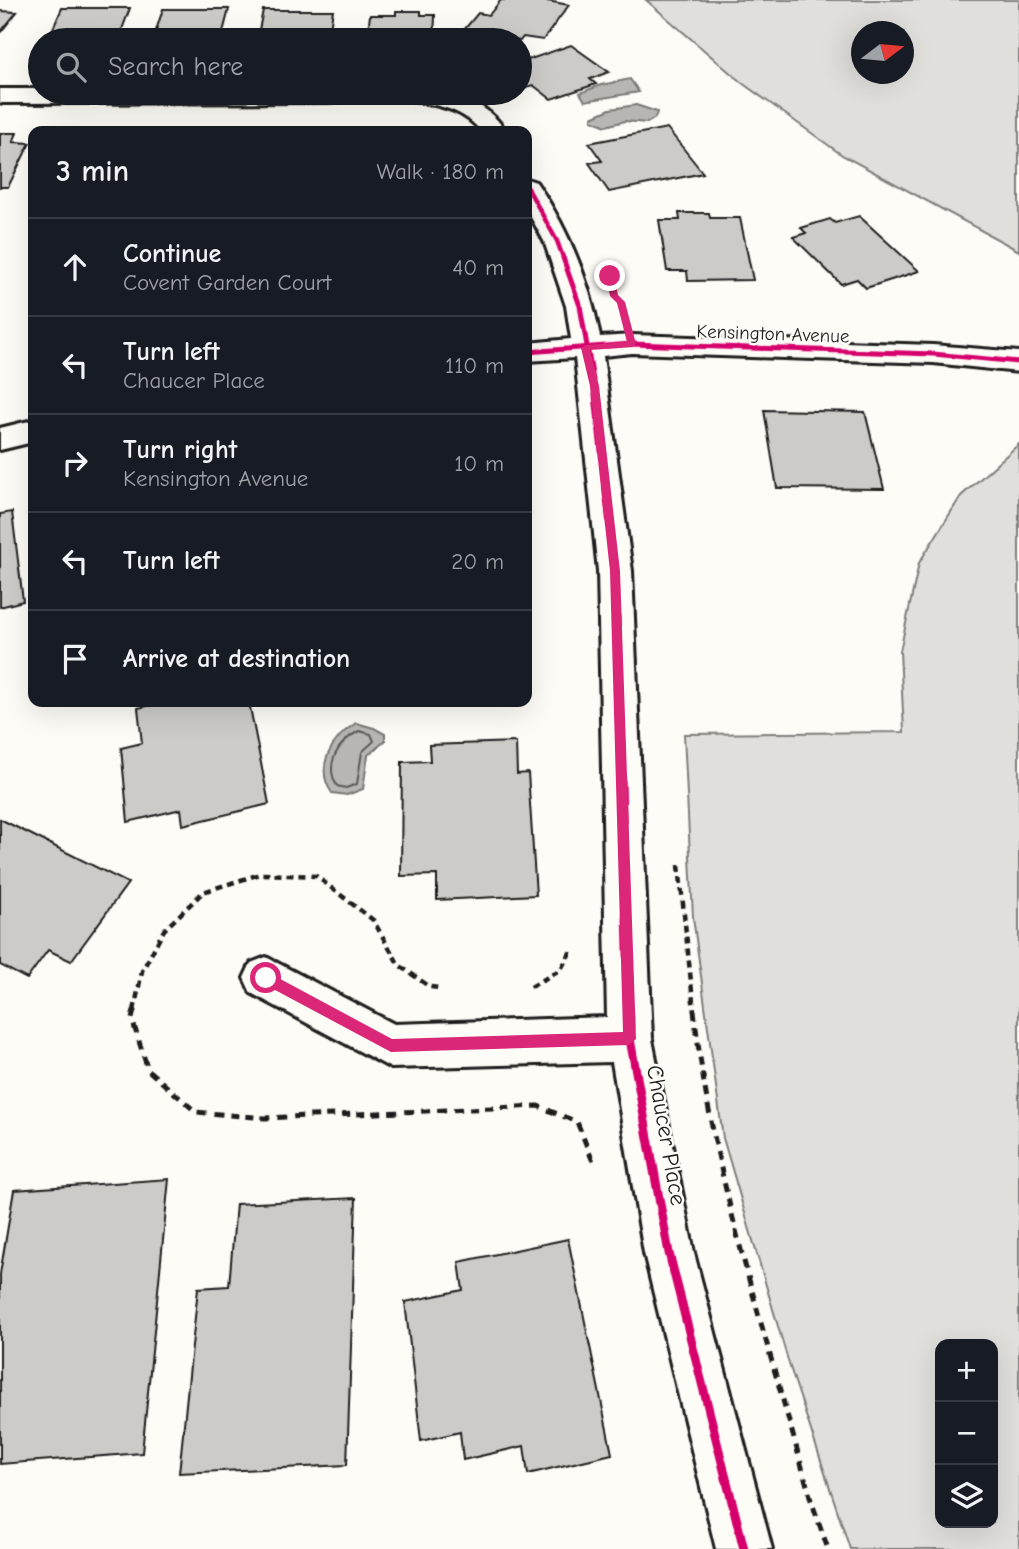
<!DOCTYPE html>
<meta charset="utf-8">
<style>
body{margin:0;font-family:"Comic Neue",sans-serif;background:#20242c;color:#f1f3f6}
.controls{position:absolute;right:21px;bottom:21px;display:grid;overflow:hidden;border-radius:14px;box-shadow:0 7px 28px #0002}
.controls button{width:63px;height:63px;display:grid;place-items:center;padding:0;border:0;border-bottom:2px solid #363941;background:#171b24;color:#f1f3f6;font:35px sans-serif}
.compass{position:absolute;left:851px;top:21px;width:63px;height:63px;border-radius:50%;background:#171b24;box-shadow:0 7px 28px #0002;rotate:74deg}
.stop{position:absolute;width:21px;height:21px;margin:-16px;border:5px solid #db2777;border-radius:50%;background:#fff}
.stop.end{background:#db2777;border-color:#fff;box-shadow:0 2px 7px #0008}
.list{margin:0;padding:0;list-style:none}
h2{display:flex;justify-content:space-between;align-items:center;height:91px;margin:0;padding:0 28px;font-size:30px}
h2 small{font-size:23px;font-weight:400;color:#9ea1a6}
.list li{display:grid;grid-template-columns:46px 1fr auto;gap:21px;align-items:center;box-sizing:border-box;height:98px;padding:0 28px;border-top:2px solid #363941}
.list b{display:block;font-size:26px;white-space:nowrap}
.list p{margin:0;font-size:23px;white-space:nowrap;color:#9ea1a6}
.list em{font-size:23px;font-style:normal;color:#9ea1a6}
.icon{flex:none;width:38px;height:38px;fill:none;stroke:currentColor;stroke-width:2;stroke-linecap:round;stroke-linejoin:round}
.map{position:relative;flex:none;width:1019px;height:1549px;overflow:hidden}
.search{position:absolute;background:#171b24;box-shadow:0 7px 28px #0002;left:28px;top:28px;width:504px;height:77px;display:flex;align-items:center;gap:18px;box-sizing:border-box;padding:0 24px;border-radius:38px;color:#9ea1a6;font-size:26px}
.panel{position:absolute;background:#171b24;box-shadow:0 7px 28px #0002;left:28px;top:126px;width:504px;height:581px;border-radius:14px}
.map>svg:first-child{display:block}
.green{fill:#e0dfdb;stroke:#7e7e7c;stroke-width:2;fill-rule:evenodd}
.water{fill:#b7b6b2;stroke:#797876;stroke-width:2}
.lines{fill:none;stroke-linecap:round;stroke-linejoin:round}
.shore{stroke:#5a5a58;stroke-width:2}
.building{fill:#cccbc8;stroke:#1c1c1c;stroke-width:2}
.street-casing{stroke:#1c1c1c;stroke-width:6}
.path-far1{stroke:#1c1c1c;stroke-width:4.5;stroke-dasharray:7 5;stroke-linecap:butt}
.path{stroke:#1c1c1c;stroke-width:5;stroke-dasharray:9 7;stroke-linecap:butt}
.street{fill:#fdfcf7;fill-rule:evenodd}
.cycleway-far3-casing{stroke:#fdfcf7;stroke-width:7}
.cycleway-far2-casing{stroke:#fdfcf7;stroke-width:9}
.cycleway-far1-casing{stroke:#fdfcf7;stroke-width:11}
.cycleway-casing{stroke:#fdfcf7;stroke-width:13}
.cycleway-far3{stroke:#d6006c;stroke-width:4.5}
.cycleway-far2{stroke:#d6006c;stroke-width:5}
.cycleway-far1{stroke:#d6006c;stroke-width:7}
.cycleway{stroke:#d6006c;stroke-width:9}
.route{fill:#db2777}
.labels{text-anchor:middle;stroke-width:5;stroke-linejoin:round;paint-order:stroke}
.far-street-label{font-size:19px;fill:#1c1c1c;stroke:#fdfcf7}
.street-label{font-size:23px;fill:#1c1c1c;stroke:#fdfcf7}
</style>
<div class="map">
<svg width="1019" height="1549" viewBox="0 0 1019 1549">
<rect width="100%" height="100%" fill="#fdfcf7"/>
<filter id="ink" filterUnits="userSpaceOnUse"><feTurbulence type="fractalNoise" baseFrequency=".0143" numOctaves="2"/><feDisplacementMap in="SourceGraphic" scale="14" xChannelSelector="R" yChannelSelector="G"/><feConvolveMatrix kernelMatrix="1 2 1 2 8 2 1 2 1" color-interpolation-filters="sRGB"/></filter>
<g filter="url(#ink)">
<!-- green -->
<g class="green">
<path d="M646 0H1019V251L842 155 742 83ZM862 32H904V74H862Z"/>
<path d="M1019 444V1549H850L789 1364 723 1138 693 917 684 734 904 732 900 651 919 563 961 496ZM940 1344H993V1523H940Z"/>
</g>
<!-- water -->
<g class="water">
<polygon points="630,79 639,92 585,101 580,93 601,85"/>
<polygon points="636,105 657,112 655,118 647,123 625,121 606,126 592,120 592,117 610,109"/>
<path d="M356 723 374 728 385 734V741L368 755 363 789 347 795 332 793C314 767 332 738 356 723Z"/>
</g>
<g class="lines">
<!-- shore -->
<path class="shore" d="M359 731 371 734 374 741 362 752 357 784 346 788 337 786C324 764 338 742 359 731Z"/>
</g>
<!-- building -->
<g class="building">
<polygon points="501,0 542,0 569,5 543,40 523,37 520,41 463,31 478,13 489,15"/>
<polygon points="62,8 130,8 118,40 48,40"/>
<polygon points="163,9 229,9 221,40 153,40"/>
<polygon points="263,10 333,10 328,40 257,40"/>
<polygon points="0,11 17,12 0,33"/>
<polygon points="396,11 421,11 421,15 435,15 434,40 367,40 370,15 396,15"/>
<polygon points="571,45 609,72 590,79 596,84 551,99 533,85 522,88 520,87 520,58 525,61"/>
<polygon points="667,128 703,173 609,192 589,163 602,161 589,143"/>
<polygon points="0,133 17,133 13,142 30,143 8,187 0,187"/>
<polygon points="679,213 709,213 710,218 740,218 753,280 688,281 687,271 667,271 659,220 680,220"/>
<polygon points="859,216 919,271 866,288 857,279 841,284 793,237 806,233 801,228 830,219 835,223"/>
<polygon points="764,410 865,412 884,489 777,488"/>
<polygon points="12,512 23,601 0,607 0,514"/>
<polygon points="166,702 249,702 269,804 183,825 181,809 128,822 121,748 142,743 138,708"/>
<polygon points="516,742 517,774 528,773 536,895 437,900 437,875 401,876 402,762 430,761 429,745"/>
<polygon points="0,819 128,883 71,961 48,950 27,979 0,965"/>
<polygon points="169,1179 142,1453 0,1464 0,1274 14,1190"/>
<polygon points="356,1198 347,1465 179,1473 198,1288 229,1286 236,1204"/>
<polygon points="568,1239 612,1454 528,1474 524,1446 463,1460 460,1432 421,1441 405,1302 463,1290 459,1262"/>
</g>
<g class="lines">
<!-- street casing -->
<g class="street-casing">
<g id="street">
<polygon points="0,89 40,89 40,93 388,93 384,98 328,102 0,103"/>
<path d="M398 93C442 91 479 92 506 131H481C459 105 433 106 402 98Z"/>
<path d="M527 179 536 182C568 228 590 282 600 337L632 335 933 345 1019 352V372L933 363 632 353 603 356 632 571 652 1039 694 1253 772 1549H716L644 1253 612 1062 391 1068 251 993 244 978 251 963 266 957 394 1024 607 1017 598 571 575 358 527 361V343L571 339 566 306 544 241 527 210Z"/>
<polygon points="33,420 33,442 0,450 0,428"/>
</g>
</g>
<!-- path-far1 -->
<g class="path-far1">
<polyline points="679,865 694,1011"/>
<polyline points="531,987 561,969 572,949"/>
<polyline points="134,1011 142,971 164,930 203,892 260,874 316,876 373,920 399,965 430,987 439,988"/>
</g>
<!-- path -->
<g class="path">
<polyline points="134,1010 132,1019 148,1070 196,1112 265,1118 538,1106 577,1122 594,1164"/>
<path d="M694 1010C711 1173 768 1341 811 1500L828 1549"/>
</g>
<!-- street -->
<use href="#street" class="street"/>
<!-- cycleway-far3 casing -->
<g class="cycleway-far3-casing">
<polyline id="cycleway-far3" points="527,187 557,241 564,260"/>
</g>
<!-- cycleway-far2 casing -->
<g class="cycleway-far2-casing">
<g id="cycleway-far2">
<polyline points="563,258 580,306 594,386 616,590"/>
<polyline points="527,352 632,344 933,354 1019,362"/>
</g>
</g>
<!-- cycleway-far1 casing -->
<g class="cycleway-far1-casing">
<polyline id="cycleway-far1" points="616,588 629,1011"/>
</g>
<!-- cycleway casing -->
<g class="cycleway-casing">
<polyline id="cycleway" points="629,1010 630,1039 669,1253 744,1549"/>
</g>
<!-- cycleway-far3 -->
<use href="#cycleway-far3" class="cycleway-far3"/>
<!-- cycleway-far2 -->
<use href="#cycleway-far2" class="cycleway-far2"/>
<!-- cycleway-far1 -->
<use href="#cycleway-far1" class="cycleway-far1"/>
<!-- cycleway -->
<use href="#cycleway" class="cycleway"/>
</g>
</g>
<!-- route -->
<polygon class="route" points="610,274 614,276 618,295 625,302 636,344 632,347 590,350 599,386 620,571 636,1039 629,1045 391,1052 262,983 262,974 271,974 392,1039 623,1032 610,571 590,386 581,348 586,345 627,342 617,303 610,296 606,276"/>
<g class="labels">
<!-- far-street labels -->
<g class="far-street-label">
<text transform="translate(773 333) rotate(2)" y="7">Kensington Avenue</text>
</g>
<!-- street labels -->
<g class="street-label">
<text transform="translate(667 1135) rotate(80)" y="8">Chaucer Place</text>
</g>
</g>
</svg>
<div class="controls">
<button>+</button>
<button>−</button>
<button><svg class="icon" aria-label="layers" viewBox="0 0 24 24"><path d="M12 4l9 5-9 5-9-5zM3 14l9 5 9-5"/></svg></button>
</div>
<svg class="compass" viewBox="-18 -18 36 36"><path d="M0-13l5 13h-10z" fill="#e53935"/><path d="M0 13l5-13h-10z" fill="#9ea1a6"/></svg>
<div class="stop" style="left:266px;top:978px"></div>
<div class="stop end" style="left:610px;top:276px"></div>
<div class="search"><svg class="icon" aria-label="search" viewBox="0 0 24 24"><circle cx="10" cy="10" r="6"/><path d="M15 15l6 6"/></svg>Search here</div>
<section class="panel">
<h2>3 min<small>Walk · 180 m</small></h2>
<ul class="list">
<li><svg class="icon" aria-label="ahead" viewBox="0 0 24 24"><path d="M12 20V5M6 11l6-6 6 6"/></svg><div><b>Continue</b><p>Covent Garden Court</p></div><em>40 m</em></li>
<li><svg class="icon" aria-label="left" viewBox="0 0 24 24"><path d="M17 20v-9H6M10 6l-5 5 5 5"/></svg><div><b>Turn left</b><p>Chaucer Place</p></div><em>110 m</em></li>
<li><svg class="icon" aria-label="right" viewBox="0 0 24 24"><path d="M7 20v-9h11M14 6l5 5-5 5"/></svg><div><b>Turn right</b><p>Kensington Avenue</p></div><em>10 m</em></li>
<li><svg class="icon" aria-label="left" viewBox="0 0 24 24"><path d="M17 20v-9H6M10 6l-5 5 5 5"/></svg><div><b>Turn left</b></div><em>20 m</em></li>
<li><svg class="icon" aria-label="arrive" viewBox="0 0 24 24"><path d="M6 21V4h12l-3 4 3 4H6"/></svg><div><b>Arrive at destination</b></div></li>
</ul>
</section>
</div>
